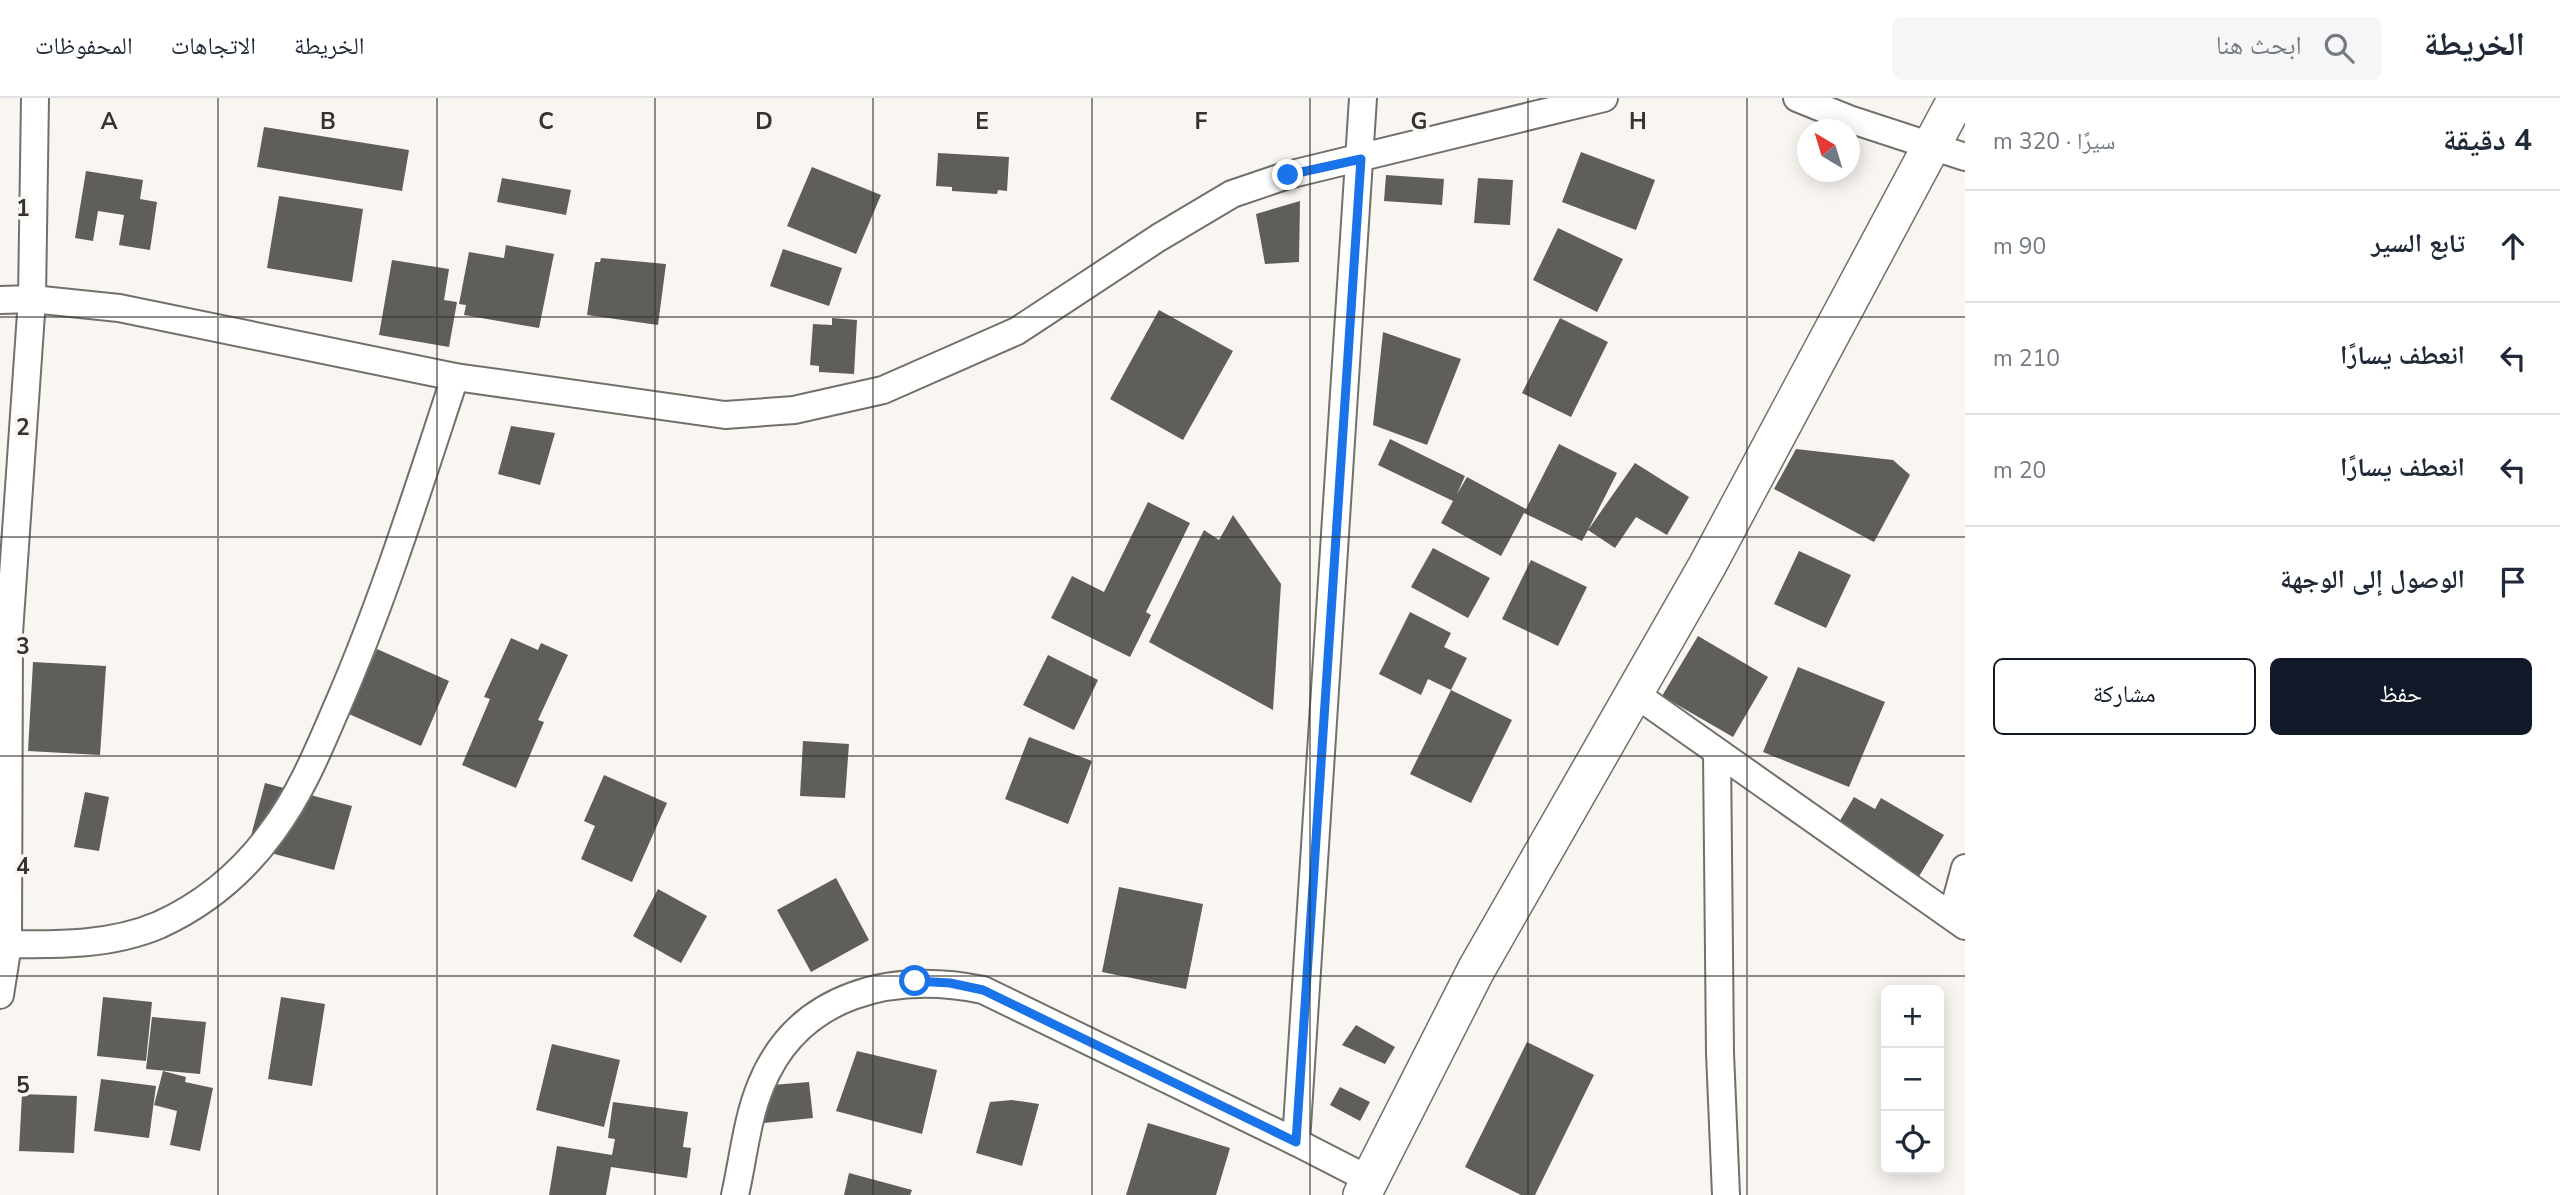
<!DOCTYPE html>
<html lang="ar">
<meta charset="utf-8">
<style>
body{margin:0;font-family:"Nunito Sans","Noto Naskh Arabic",sans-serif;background:#f6f6f7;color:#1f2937;direction:rtl}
.controls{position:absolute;right:21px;bottom:21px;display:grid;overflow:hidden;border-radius:10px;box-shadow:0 4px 18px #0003}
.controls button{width:63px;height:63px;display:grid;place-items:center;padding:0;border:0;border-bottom:2px solid #e0e1e3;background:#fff;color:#1f2937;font:35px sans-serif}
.compass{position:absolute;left:1797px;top:21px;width:63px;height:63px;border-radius:50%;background:#fff;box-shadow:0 4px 18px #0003;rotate:322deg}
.stop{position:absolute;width:21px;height:21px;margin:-16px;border:5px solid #1a73e8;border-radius:50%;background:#fff}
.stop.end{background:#1a73e8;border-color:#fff;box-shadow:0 2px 7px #0008}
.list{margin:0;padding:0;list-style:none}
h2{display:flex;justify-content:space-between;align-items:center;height:91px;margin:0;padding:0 28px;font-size:30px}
h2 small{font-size:23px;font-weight:400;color:#747a83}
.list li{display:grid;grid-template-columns:46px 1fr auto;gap:21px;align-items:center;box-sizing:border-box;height:112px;padding:0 28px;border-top:2px solid #e0e1e3}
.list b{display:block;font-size:26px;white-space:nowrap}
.list em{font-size:23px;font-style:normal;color:#747a83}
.actions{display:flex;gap:14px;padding:21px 28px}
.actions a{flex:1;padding:16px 0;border:2px solid #111827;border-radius:10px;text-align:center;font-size:24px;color:#111827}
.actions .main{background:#111827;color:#fff}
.icon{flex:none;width:38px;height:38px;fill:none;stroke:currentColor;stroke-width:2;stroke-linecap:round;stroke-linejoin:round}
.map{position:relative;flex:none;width:1965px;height:1097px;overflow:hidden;direction:ltr}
header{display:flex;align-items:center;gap:42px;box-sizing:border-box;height:98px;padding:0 35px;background:#fff;border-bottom:2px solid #e0e1e3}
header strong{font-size:33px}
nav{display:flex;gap:38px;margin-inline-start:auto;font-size:24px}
.search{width:490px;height:63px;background:#f6f6f7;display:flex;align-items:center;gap:18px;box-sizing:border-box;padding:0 24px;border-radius:10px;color:#747a83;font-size:26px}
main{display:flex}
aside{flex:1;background:#fff}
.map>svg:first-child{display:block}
.building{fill:#605e5a}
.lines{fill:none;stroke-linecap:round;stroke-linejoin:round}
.street-casing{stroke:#72706b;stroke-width:30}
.secondary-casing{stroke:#72706b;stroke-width:40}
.street{stroke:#fff;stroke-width:26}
.secondary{stroke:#fff;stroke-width:37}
.route{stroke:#1a73e8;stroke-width:9}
.grid{fill:none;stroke:#343331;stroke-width:2;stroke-opacity:0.55}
.grid-label{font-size:23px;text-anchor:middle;font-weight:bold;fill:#343331;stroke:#f9f6f1;stroke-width:7;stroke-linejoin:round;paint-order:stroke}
</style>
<header>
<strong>الخريطة</strong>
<div class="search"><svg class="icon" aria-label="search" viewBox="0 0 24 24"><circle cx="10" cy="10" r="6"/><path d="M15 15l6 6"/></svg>ابحث هنا</div>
<nav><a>الخريطة</a><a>الاتجاهات</a><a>المحفوظات</a></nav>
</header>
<main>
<aside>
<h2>4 دقيقة<small>سيرًا · 320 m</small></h2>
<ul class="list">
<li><svg class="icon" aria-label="ahead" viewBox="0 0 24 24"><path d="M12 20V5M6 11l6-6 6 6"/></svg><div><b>تابع السير</b></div><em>90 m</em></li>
<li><svg class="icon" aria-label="left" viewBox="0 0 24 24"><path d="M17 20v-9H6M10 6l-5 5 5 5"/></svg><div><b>انعطف يسارًا</b></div><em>210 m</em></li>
<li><svg class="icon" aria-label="left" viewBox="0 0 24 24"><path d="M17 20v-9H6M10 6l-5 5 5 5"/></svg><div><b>انعطف يسارًا</b></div><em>20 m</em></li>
<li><svg class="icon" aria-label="arrive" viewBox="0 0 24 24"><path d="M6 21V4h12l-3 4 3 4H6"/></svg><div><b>الوصول إلى الوجهة</b></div></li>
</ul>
<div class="actions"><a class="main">حفظ</a><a>مشاركة</a></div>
</aside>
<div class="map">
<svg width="1965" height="1097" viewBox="0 0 1965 1097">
<rect width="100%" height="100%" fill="#f9f6f1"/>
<!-- building -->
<g class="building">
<polygon points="264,29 409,52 402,93 257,69"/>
<polygon points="1581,54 1655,82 1636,132 1562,104"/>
<polygon points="938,55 1009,59 1007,93 998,92 997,96 952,93 952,89 936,88"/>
<polygon points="812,69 881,97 856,156 787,128"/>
<polygon points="86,73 143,82 140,101 157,104 150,152 119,147 124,117 98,113 93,143 75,140"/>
<polygon points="1386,77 1444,81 1442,107 1384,103"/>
<polygon points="502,80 571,92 566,117 497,104"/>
<polygon points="1478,80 1513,82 1510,127 1474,125"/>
<polygon points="279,98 363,111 352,184 267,170"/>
<polygon points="1300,103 1299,164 1265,166 1256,116"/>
<polygon points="1558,130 1623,161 1597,214 1533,182"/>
<polygon points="506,147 554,156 539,230 464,217 466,207 459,206 469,154 504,160"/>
<polygon points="783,151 842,170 829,208 770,188"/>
<polygon points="601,160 666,166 658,227 587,217 595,164 600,164"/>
<polygon points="392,162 449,171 444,202 457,204 449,249 379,237"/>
<polygon points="1159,212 1233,253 1183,342 1110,301"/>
<polygon points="832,220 857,222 854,276 819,274 819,268 810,267 813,226 832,227"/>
<polygon points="1560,220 1608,244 1571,319 1522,295"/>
<polygon points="1383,234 1461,261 1427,347 1373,327"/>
<polygon points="511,328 555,335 540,387 498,376"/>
<polygon points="1390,341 1465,378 1457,396 1467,379 1526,411 1559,346 1617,375 1588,432 1635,365 1689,399 1667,437 1636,419 1615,450 1588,432 1582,443 1524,415 1501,458 1441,425 1453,403 1378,367"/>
<polygon points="1796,351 1893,362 1910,377 1874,444 1774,391"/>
<polygon points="1148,404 1190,425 1146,514 1151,517 1130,559 1051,520 1072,478 1104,494"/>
<polygon points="1233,417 1281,486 1273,612 1149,544 1204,432 1219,442"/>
<polygon points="1433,450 1490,480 1468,520 1411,489"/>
<polygon points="1799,453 1851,477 1826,530 1774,506"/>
<polygon points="1531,462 1587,489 1558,548 1502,521"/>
<polygon points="1410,514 1451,535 1444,549 1467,560 1451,592 1428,581 1421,597 1379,576"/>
<polygon points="1698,538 1768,579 1733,639 1662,598"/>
<polygon points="511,540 538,552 541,545 568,557 538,622 544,624 516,690 462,667 490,601 484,599"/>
<polygon points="377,551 449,583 421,648 349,616"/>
<polygon points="1048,557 1098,582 1074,632 1023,607"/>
<polygon points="33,564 106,568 100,657 28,653"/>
<polygon points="1798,569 1885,604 1849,689 1763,654"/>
<polygon points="1451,592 1512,622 1471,705 1410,676"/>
<polygon points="1029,639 1092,663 1068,726 1005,701"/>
<polygon points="803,643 849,646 845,700 800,698"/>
<polygon points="604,677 667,705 632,784 581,761 595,728 584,723"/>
<polygon points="265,685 352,708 334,772 248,749"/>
<polygon points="85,694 109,699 99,753 74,749"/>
<polygon points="1854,699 1875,711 1881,700 1944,737 1918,780 1835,731"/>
<polygon points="836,780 869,842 811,874 777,812"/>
<polygon points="1119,789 1203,806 1186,891 1102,874"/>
<polygon points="658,791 707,818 681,865 633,838"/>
<polygon points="103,899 152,904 146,963 97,958"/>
<polygon points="281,899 325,906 312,988 268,981"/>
<polygon points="152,919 206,924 200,976 146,971"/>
<polygon points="1356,927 1395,949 1385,966 1342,947"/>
<polygon points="1527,944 1594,977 1535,1097 1521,1097 1465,1069"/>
<polygon points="552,946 620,962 604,1029 536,1012"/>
<polygon points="857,953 937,972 922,1036 836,1013"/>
<polygon points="163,973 186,979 185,984 213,990 200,1053 170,1047 177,1013 154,1007"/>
<polygon points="101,981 156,988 149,1040 94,1033"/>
<polygon points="809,984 813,1020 764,1025 760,988"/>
<polygon points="1340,989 1370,1004 1360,1023 1330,1007"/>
<polygon points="22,996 77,998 74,1055 19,1053"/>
<polygon points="1012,1002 1039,1006 1022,1068 976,1055 990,1004"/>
<polygon points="613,1004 688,1014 683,1049 691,1050 687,1080 611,1069 606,1097 549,1097 557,1048 612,1057 615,1041 608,1040"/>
<polygon points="1148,1025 1230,1050 1216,1097 1126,1097"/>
<polygon points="849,1075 912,1092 910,1097 844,1097"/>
</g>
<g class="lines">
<!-- street casing -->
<g class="street-casing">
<g id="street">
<polyline points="1363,0 1296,1044 1370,1082"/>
<polyline points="1797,0 1849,21 1965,59"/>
<polyline points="0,202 32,201 119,210 455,279 725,317 794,312 883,292 1017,233 1158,140 1232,96 1288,77 1604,0"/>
<polyline points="1634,595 1965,828"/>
<polyline points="1717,654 1720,955 1726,1097"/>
<polyline points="1952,818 1965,770"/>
<path d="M8 846C59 847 112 847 159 827 205 806 243 774 272 734 302 694 320 648 340 602 385 497 419 388 455 279"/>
<polyline points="0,897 8,846 9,535 32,201 35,0"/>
<path d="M735 1097C743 1062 747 1020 761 987 799 894 894 874 983 892L1296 1044"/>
</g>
</g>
<!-- secondary casing -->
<g class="secondary-casing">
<polyline id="secondary" points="1362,1097 1476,872 1707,468 1957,0"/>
</g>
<!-- street -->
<use href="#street" class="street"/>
<!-- secondary -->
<use href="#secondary" class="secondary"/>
</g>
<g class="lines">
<!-- route -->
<polyline class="route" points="915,883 950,885 983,892 1296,1044 1361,61 1288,77"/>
</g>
<!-- grid -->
<path class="grid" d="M218 0V1097M437 0V1097M655 0V1097M873 0V1097M1092 0V1097M1310 0V1097M1528 0V1097M1747 0V1097M0 219H1965M0 439H1965M0 658H1965M0 878H1965"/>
<g class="grid-label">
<text x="109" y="31">A</text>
<text x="328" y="31">B</text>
<text x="546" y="31">C</text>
<text x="764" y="31">D</text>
<text x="982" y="31">E</text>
<text x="1201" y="31">F</text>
<text x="1419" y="31">G</text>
<text x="1638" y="31">H</text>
<text x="23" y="118">1</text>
<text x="23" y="337">2</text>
<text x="23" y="556">3</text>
<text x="23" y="776">4</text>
<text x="23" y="995">5</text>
</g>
</svg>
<div class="controls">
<button>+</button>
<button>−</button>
<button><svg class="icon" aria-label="locate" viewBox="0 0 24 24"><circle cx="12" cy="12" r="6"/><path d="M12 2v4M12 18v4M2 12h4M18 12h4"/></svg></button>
</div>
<svg class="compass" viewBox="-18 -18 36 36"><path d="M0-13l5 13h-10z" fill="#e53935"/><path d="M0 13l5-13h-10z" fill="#747a83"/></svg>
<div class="stop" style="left:915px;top:883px"></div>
<div class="stop end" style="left:1288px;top:77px"></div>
</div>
</main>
